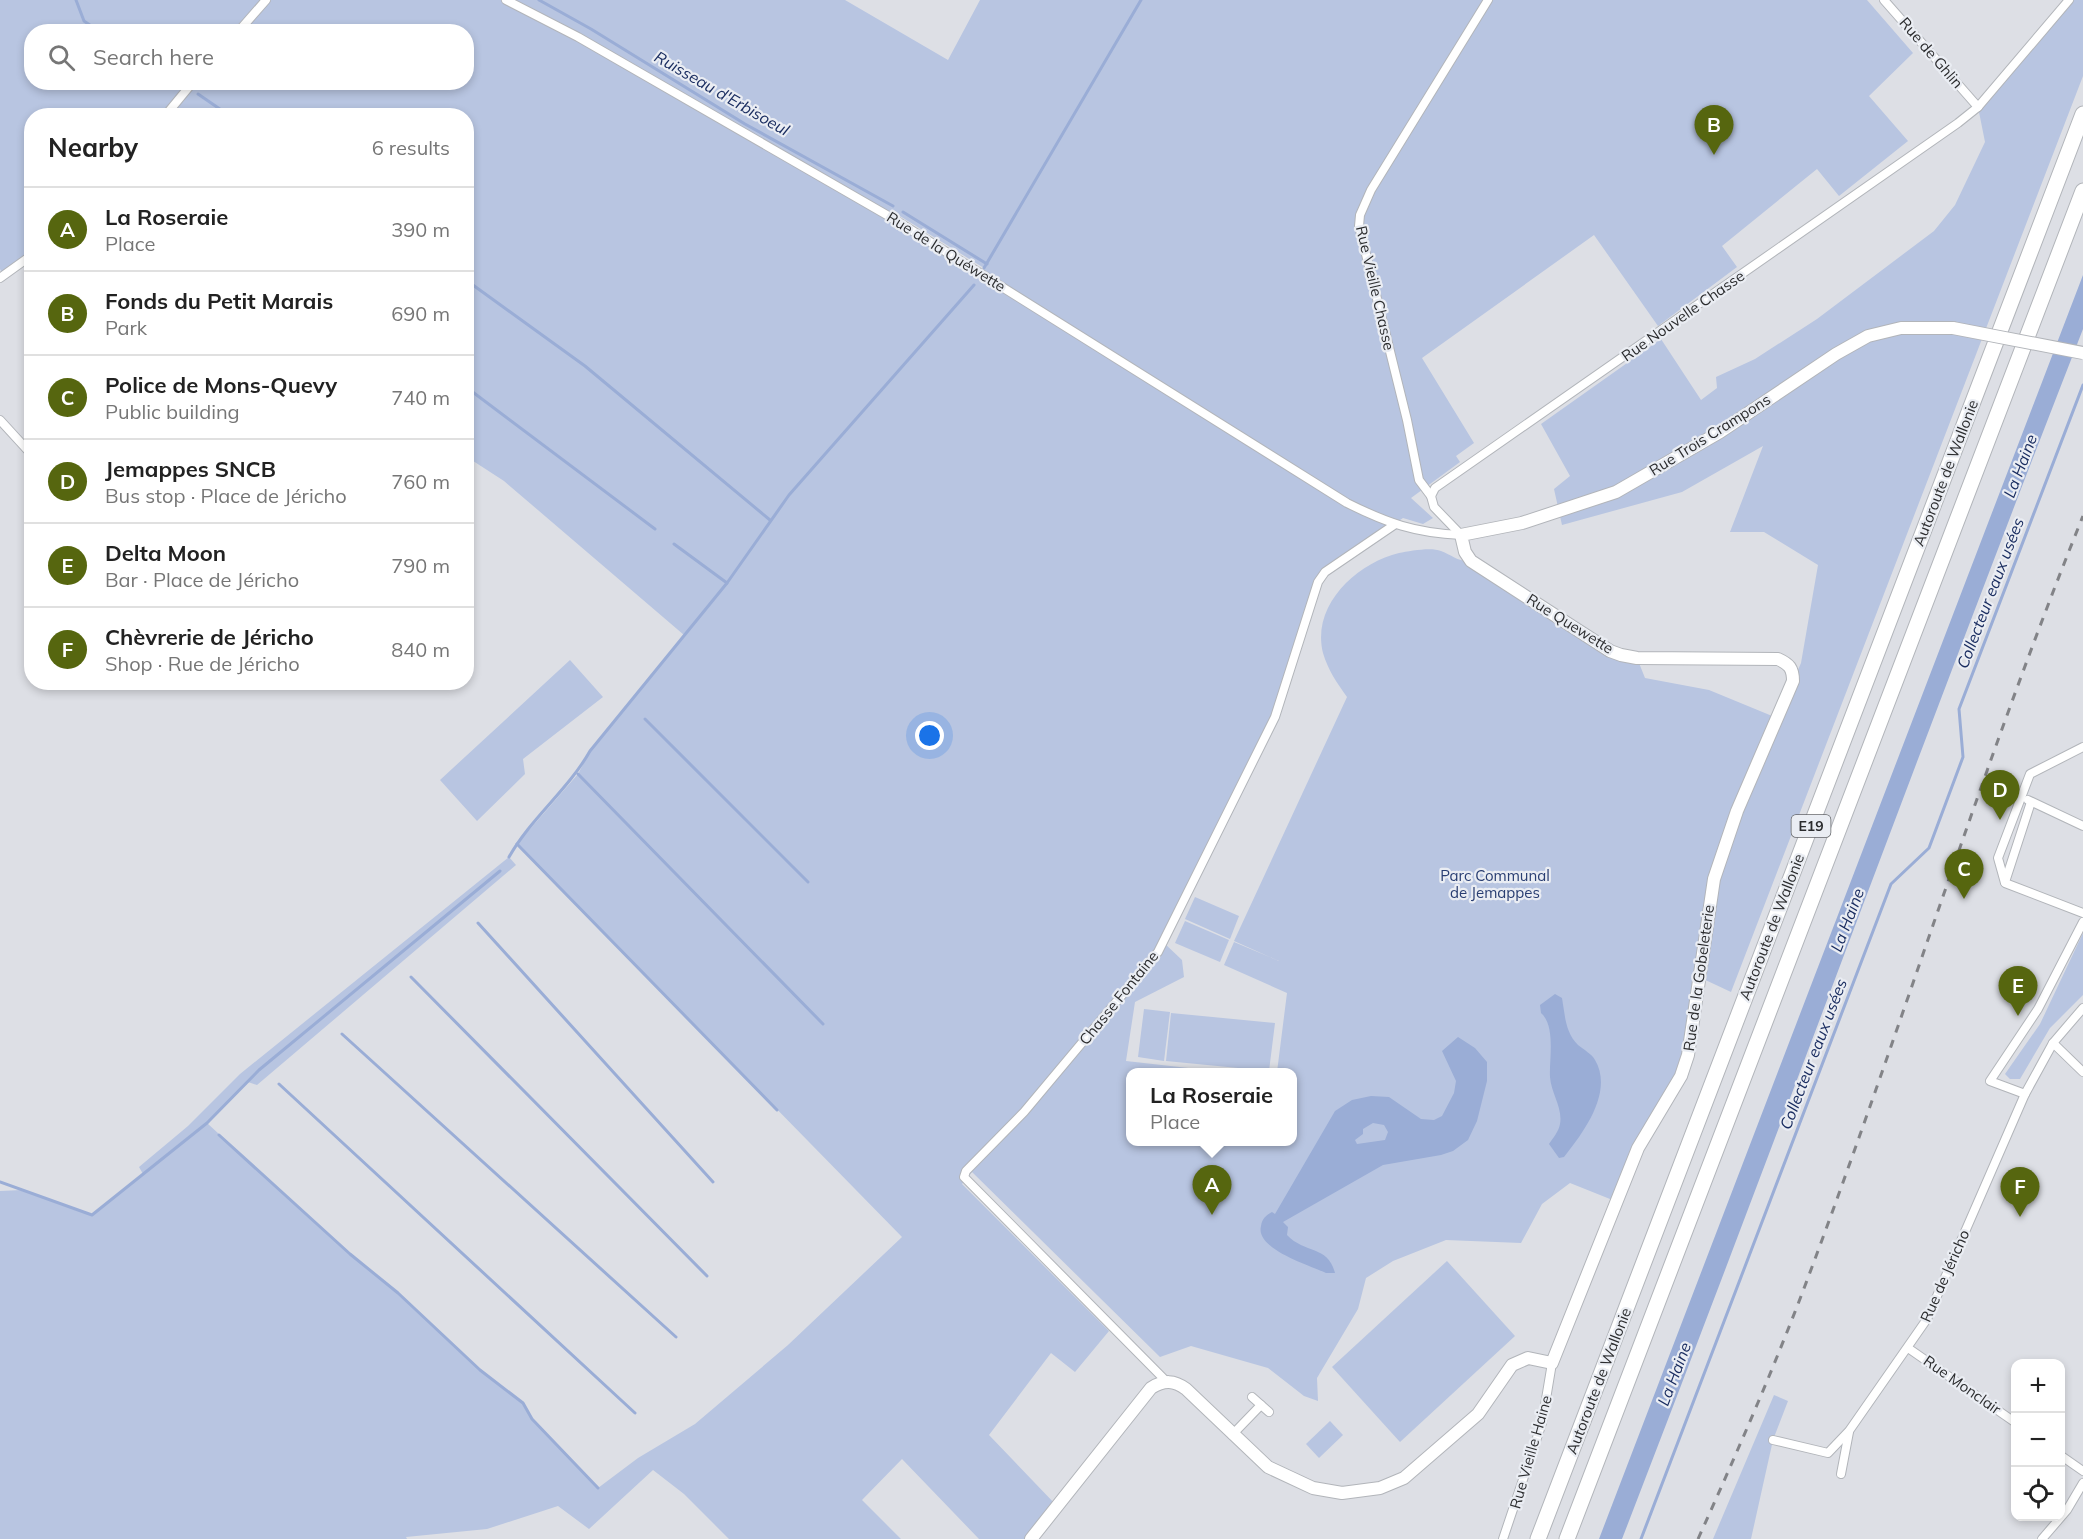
<!DOCTYPE html>
<meta charset="utf-8">
<style>
body{margin:0;font-family:Mulish,sans-serif;background:#f2f2f2;color:#222}
.controls{position:absolute;right:18px;bottom:18px;display:grid;overflow:hidden;border-radius:12px;box-shadow:0 3px 9px #0003}
.controls button{width:54px;height:54px;display:grid;place-items:center;padding:0;border:0;border-bottom:2px solid #e0e0e0;background:#fff;color:#222;font:30px sans-serif}
.you{position:absolute;left:930px;top:736px;width:21px;height:21px;margin:-15px;border:4px solid #fff;border-radius:50%;background:#1a73e8;box-shadow:0 0 0 9px #1a73e833}
.badge{display:grid;place-items:center;width:39px;height:39px;border-radius:50%;background:#56660f;color:#fff;font-size:20px;font-weight:700}
.pin{position:absolute;translate:-50% -50px;filter:drop-shadow(0 2px 3px #0008)}
.pin::after{content:'';position:absolute;top:32px;width:21px;height:18px;background:inherit;clip-path:polygon(0 0,100% 0,50% 100%)}
.popup{position:absolute;left:1126px;top:1068px;width:171px;height:78px;box-sizing:border-box;display:grid;place-content:center;border-radius:12px;background:#fff;filter:drop-shadow(0 2px 4px #0005);font-size:20px;white-space:nowrap;color:#767676}
.popup b{font-size:22px;color:#222}
.popup::after{content:'';position:absolute;left:50%;top:100%;margin-left:-12px;border:12px solid transparent;border-top-color:#fff}
.list{margin:0;padding:0;list-style:none}
h2{display:flex;justify-content:space-between;align-items:center;height:78px;margin:0;padding:0 24px;font-size:26px}
h2 small{font-size:20px;font-weight:400;color:#767676}
.list li{display:grid;grid-template-columns:39px 1fr auto;gap:18px;align-items:center;box-sizing:border-box;height:84px;padding:0 24px;border-top:2px solid #e0e0e0}
.list b{display:block;font-size:22px;white-space:nowrap}
.list p{margin:0;font-size:20px;white-space:nowrap;color:#767676}
.list em{font-size:20px;font-style:normal;color:#767676}
.icon{flex:none;width:33px;height:33px;fill:none;stroke:currentColor;stroke-width:2;stroke-linecap:round;stroke-linejoin:round}
.map{position:relative;flex:none;width:2083px;height:1539px;overflow:hidden}
.search{position:absolute;background:#fff;box-shadow:0 3px 9px #0003;left:24px;top:24px;width:450px;height:66px;display:flex;align-items:center;gap:15px;box-sizing:border-box;padding:0 21px;border-radius:24px;color:#767676;font-size:22px}
.panel{position:absolute;background:#fff;box-shadow:0 3px 9px #0003;left:24px;top:108px;width:450px;height:582px;border-radius:24px}
.map>svg:first-child{display:block}
.green{fill:#b8c5e1;fill-rule:evenodd}
.water{fill:#9aadd6;fill-rule:evenodd}
.lines{fill:none;stroke-linecap:round;stroke-linejoin:round}
.stream{stroke:#9aadd6;stroke-width:3}
.street-casing{stroke:#b2b5ba;stroke-width:10}
.secondary-casing{stroke:#b2b5ba;stroke-width:14}
.highway-casing{stroke:#b2b5ba;stroke-width:17}
.street{stroke:#fff;stroke-width:8}
.secondary{stroke:#fff;stroke-width:12}
.highway{stroke:#fff;stroke-width:15}
.rail{stroke:#828387;stroke-width:3;stroke-dasharray:8 8;stroke-linecap:butt}
.secondary-bridge-casing{stroke:#b2b5ba;stroke-width:14;stroke-linecap:butt}
.secondary-bridge{stroke:#fff;stroke-width:12}
.labels{text-anchor:middle;stroke-width:4.5;stroke-linejoin:round;paint-order:stroke}
.shield{fill:#eaedf3;stroke:#646669;stroke-width:1.5}
.shield-label{font-size:14px;font-weight:bold;fill:#2b2c2e}
.street-label{font-size:15px;fill:#2b2c2e;stroke:#eaedf3}
.park-label{font-size:15px;fill:#293e72;stroke:#eaedf3}
.water-label{font-size:16px;font-style:italic;fill:#1a2d60;stroke:#eaedf3}
</style>
<div class="map">
<svg width="2083" height="1539" viewBox="0 0 2083 1539">
<rect width="100%" height="100%" fill="#dddfe5"/>
<!-- green -->
<g class="green">
<path d="M0 0H845L948 60 980 0H1867L1913 53 1869 96 1908 141 1839 196 1817 169 1722 246 1737 267 1658 326 1594 235 1422 358 1474 443 1456 456 1460 462 1411 498 1433 518 1423 524 1403 518 1325 572 1275 717 1163 942 1182 960 1184 977 1135 1002 1126 1061 1224 1072H1131V1142H1293V1072H1277L1287 993 1224 965 1234 942 1279 961 1234 941 1347 697C1337 683 1328 670 1323 653 1311 605 1357 563 1399 553 1410 551 1431 547 1441 551 1452 555 1458 562 1471 561L1610 651 1637 658 1645 678 1709 690 1777 718 1801 663 1818 565 1764 532H1730L1763 446 1682 492 1562 525 1554 489 1570 476 1541 424 1661 339 1701 400 1717 388 1716 377 1755 359 1817 319 1934 231 1955 205 1985 142 1978 107 2069 0H2083V76L1731 992 1699 977 1712 877 1686 1054 1615 1201 1570 1183 1542 1204 1521 1243 1446 1240 1393 1261 1366 1278 1358 1309 1317 1378 1318 1401 1304 1396 1268 1368 1191 1346 1160 1357 972 1172 962 1184 1109 1331 1075 1372 1051 1353 989 1435 1057 1506 1031 1539H979L902 1459 862 1500 901 1539H729L684 1494 653 1470 589 1529 558 1506 487 1529 406 1537 407 1539H0V1191L22 1190 92 1215 143 1174 139 1167 188 1126 240 1074 509 857 516 865 257 1085 248 1082 207 1123 350 1254 398 1293 480 1370 523 1403 532 1419 598 1488 638 1458 695 1424 788 1345 902 1237 517 844 578 774 590 751 684 635 504 481 467 457 466 116H32L31 255 3 275 0 269ZM32 32H466V82H32ZM895 213 984 268 981 274 892 218Z"/>
<polygon points="570,660 603,697 523,759 525,774 477,821 440,780"/>
<polygon points="1195,897 1239,916 1230,939 1185,919"/>
<polygon points="1185,921 1229,940 1220,962 1175,943"/>
<polygon points="2083,933 2083,995 2050,1028 2020,1079 2010,1079 2005,1074 2040,1024"/>
<polygon points="1144,1009 1170,1012 1164,1061 1138,1057"/>
<polygon points="1171,1013 1275,1023 1269,1071 1166,1061"/>
<polygon points="1447,1261 1515,1336 1400,1442 1332,1367"/>
<polygon points="1774,1395 1788,1401 1773,1440 1751,1539 1713,1539"/>
<polygon points="1330,1421 1343,1435 1319,1458 1306,1444"/>
</g>
<!-- water -->
<g class="water">
<path d="M2083 275V329C1926 731 1778 1136 1622 1539H1599Z"/>
<path d="M1555 994 1562 998C1565 1015 1565 1032 1578 1045 1584 1050 1592 1054 1595 1060 1614 1092 1583 1133 1564 1157L1559 1158 1549 1144C1553 1138 1559 1131 1560 1124 1563 1108 1551 1093 1550 1077 1549 1060 1556 1026 1541 1013L1540 1005Z"/>
<path d="M1458 1037 1475 1048 1487 1062V1081L1477 1121 1468 1140 1453 1151 1441 1155 1383 1165 1283 1222 1288 1227 1287 1235C1305 1254 1328 1245 1335 1273H1326C1309 1265 1255 1249 1261 1226 1262 1219 1266 1215 1272 1212L1275 1214 1335 1111 1352 1100 1371 1096 1389 1097 1421 1119 1434 1120 1442 1116 1454 1093 1456 1081 1442 1051ZM1373 1123 1384 1125 1388 1132 1385 1140 1357 1144 1355 1140 1363 1134V1129Z"/>
</g>
<g class="lines">
<!-- stream -->
<g class="stream">
<polyline points="76,0 84,21 100,32"/>
<polyline points="539,0 591,29 745,124 893,206"/>
<polyline points="198,94 230,116"/>
<polyline points="903,212 987,264"/>
<polyline points="984,268 1141,0"/>
<polyline points="466,280 585,366 770,520"/>
<polyline points="466,387 655,529"/>
<polyline points="674,544 727,583"/>
<polyline points="645,719 808,882"/>
<polyline points="578,774 823,1024"/>
<polyline points="517,844 777,1110"/>
<path d="M509 857C531 818 568 790 590 751L727 583 789 495 974 285"/>
<polyline points="478,923 713,1182"/>
<polyline points="411,977 707,1276"/>
<polyline points="342,1034 676,1337"/>
<polyline points="279,1084 635,1413"/>
<polyline points="219,1135 350,1254 398,1293 480,1370 523,1403 532,1419 598,1488"/>
<polyline points="0,1182 92,1215 207,1123 259,1070 500,871"/>
<polyline points="1641,1539 1891,884 1929,848 1963,757 1959,709 2083,385"/>
</g>
<!-- street casing -->
<g class="street-casing">
<g id="street">
<path d="M506 0 578 37 892 218 1347 503C1387 523 1415 533 1461 535"/>
<polyline points="1884,0 1978,107"/>
<polyline points="238,32 266,0"/>
<polyline points="165,116 193,82"/>
<polyline points="0,278 32,255"/>
<polyline points="0,420 32,455"/>
<polyline points="1431,496 1419,480 1407,420 1359,226 1360,215 1371,190 1488,0"/>
<polyline points="1461,535 1434,507 1431,496 1435,488 1958,123 1978,107 2069,0"/>
<polyline points="2083,747 2030,774 1998,858 2005,883 2083,913"/>
<polyline points="2028,800 2083,826"/>
<polyline points="2005,882 2031,802"/>
<polyline points="2083,922 2038,1009 1990,1081 2025,1094 2053,1043 2083,1008"/>
<polyline points="2053,1043 2083,1072"/>
<polyline points="1908,1348 2016,1423"/>
<polyline points="1166,1381 964,1177 966,1171 1024,1112 1158,952 1275,717 1318,582 1325,572 1394,525"/>
<polyline points="1252,1397 1269,1412"/>
<polyline points="1232,1435 1261,1405"/>
<polyline points="1773,1440 1828,1453 1849,1431 1927,1319 2025,1094"/>
<polyline points="2060,1455 2083,1471"/>
<polyline points="1841,1474 1849,1432"/>
<polyline points="1503,1539 1542,1423 1552,1363"/>
<polyline points="2042,1539 2067,1510 2083,1483"/>
</g>
</g>
<!-- secondary casing -->
<g class="secondary-casing">
<path id="secondary" d="M1031 1539 1151 1388C1164 1380 1174 1380 1186 1389L1268 1467 1313 1488 1342 1493 1380 1488 1404 1478 1478 1414 1512 1365 1528 1358 1552 1363 1638 1148 1681 1076 1688 1055 1714 879 1737 811 1793 681C1793 668 1789 664 1778 659L1637 658 1621 655 1610 651 1471 561 1465 552 1461 535 1522 523 1616 492 1720 432 1836 354 1868 336 1901 328H1953"/>
</g>
<!-- highway casing -->
<g class="highway-casing">
<g id="highway">
<polyline points="1538,1539 2083,114"/>
<polyline points="1567,1539 2083,191"/>
</g>
</g>
<!-- street -->
<use href="#street" class="street"/>
<!-- secondary -->
<use href="#secondary" class="secondary"/>
<!-- highway -->
<use href="#highway" class="highway"/>
<!-- rail -->
<path class="rail" d="M1698 1539C1735 1457 1771 1375 1803 1291 1900 1034 1980 771 2083 516"/>
<!-- secondary-bridge casing -->
<g class="secondary-bridge-casing">
<polyline id="secondary-bridge" points="1953,328 2083,353"/>
</g>
<!-- secondary-bridge -->
<use href="#secondary-bridge" class="secondary-bridge"/>
</g>
<g class="labels">
<!-- shield labels -->
<rect class="shield" x="1791.5" y="815" width="39" height="22" rx="4.5"/>
<g class="shield-label">
<text x="1811" y="831">E19</text>
</g>
<!-- street labels -->
<g class="street-label">
<text transform="translate(1931 53) rotate(49)" y="5">Rue de Ghlin</text>
<text transform="translate(946 252) rotate(32)" y="5">Rue de la Quéwette</text>
<text transform="translate(1375 288) rotate(77)" y="5">Rue Vieille Chasse</text>
<text transform="translate(1683 316) rotate(-35)" y="5">Rue Nouvelle Chasse</text>
<text transform="translate(1710 435) rotate(-32)" y="5">Rue Trois Crampons</text>
<text transform="translate(1946 473) rotate(-69)" y="5">Autoroute de Wallonie</text>
<text transform="translate(1570 624) rotate(32)" y="5">Rue Quewette</text>
<text transform="translate(1772 927) rotate(-69)" y="5">Autoroute de Wallonie</text>
<text transform="translate(1699 978) rotate(-82)" y="5">Rue de la Gobeleterie</text>
<text transform="translate(1119 998) rotate(-51)" y="5">Chasse Fontaine</text>
<text transform="translate(1945 1276) rotate(-66)" y="5">Rue de Jéricho</text>
<text transform="translate(1599 1381) rotate(-69)" y="5">Autoroute de Wallonie</text>
<text transform="translate(1962 1385) rotate(35)" y="5">Rue Monclair</text>
<text transform="translate(1531 1452) rotate(-74)" y="5">Rue Vieille Haine</text>
</g>
<!-- park labels -->
<g class="park-label">
<text x="1495" y="881">Parc Communal<tspan x="1495" dy="17">de Jemappes</tspan></text>
</g>
<!-- water labels -->
<g class="water-label">
<text transform="translate(722 93) rotate(30)" y="6">Ruisseau d'Erbisoeul</text>
<text transform="translate(2020 466) rotate(-69)" y="6">La Haine</text>
<text transform="translate(1990 593) rotate(-69)" y="6">Collecteur eaux usées</text>
<text transform="translate(1847 920) rotate(-69)" y="6">La Haine</text>
<text transform="translate(1813 1054) rotate(-69)" y="6">Collecteur eaux usées</text>
<text transform="translate(1674 1374) rotate(-69)" y="6">La Haine</text>
</g>
</g>
</svg>
<div class="controls">
<button>+</button>
<button>−</button>
<button><svg class="icon" aria-label="locate" viewBox="0 0 24 24"><circle cx="12" cy="12" r="6"/><path d="M12 2v4M12 18v4M2 12h4M18 12h4"/></svg></button>
</div>
<div class="you"></div>
<div class="pin badge" style="left:1212px;top:1215px">A</div>
<div class="popup"><b>La Roseraie</b>Place</div>
<div class="pin badge" style="left:1714px;top:155px">B</div>
<div class="pin badge" style="left:1964px;top:899px">C</div>
<div class="pin badge" style="left:2000px;top:820px">D</div>
<div class="pin badge" style="left:2018px;top:1016px">E</div>
<div class="pin badge" style="left:2020px;top:1217px">F</div>
<div class="search"><svg class="icon" aria-label="search" viewBox="0 0 24 24"><circle cx="10" cy="10" r="6"/><path d="M15 15l6 6"/></svg>Search here</div>
<section class="panel">
<h2>Nearby<small>6 results</small></h2>
<ul class="list">
<li><span class="badge">A</span><div><b>La Roseraie</b><p>Place</p></div><em>390 m</em></li>
<li><span class="badge">B</span><div><b>Fonds du Petit Marais</b><p>Park</p></div><em>690 m</em></li>
<li><span class="badge">C</span><div><b>Police de Mons-Quevy</b><p>Public building</p></div><em>740 m</em></li>
<li><span class="badge">D</span><div><b>Jemappes SNCB</b><p>Bus stop · Place de Jéricho</p></div><em>760 m</em></li>
<li><span class="badge">E</span><div><b>Delta Moon</b><p>Bar · Place de Jéricho</p></div><em>790 m</em></li>
<li><span class="badge">F</span><div><b>Chèvrerie de Jéricho</b><p>Shop · Rue de Jéricho</p></div><em>840 m</em></li>
</ul>
</section>
</div>
